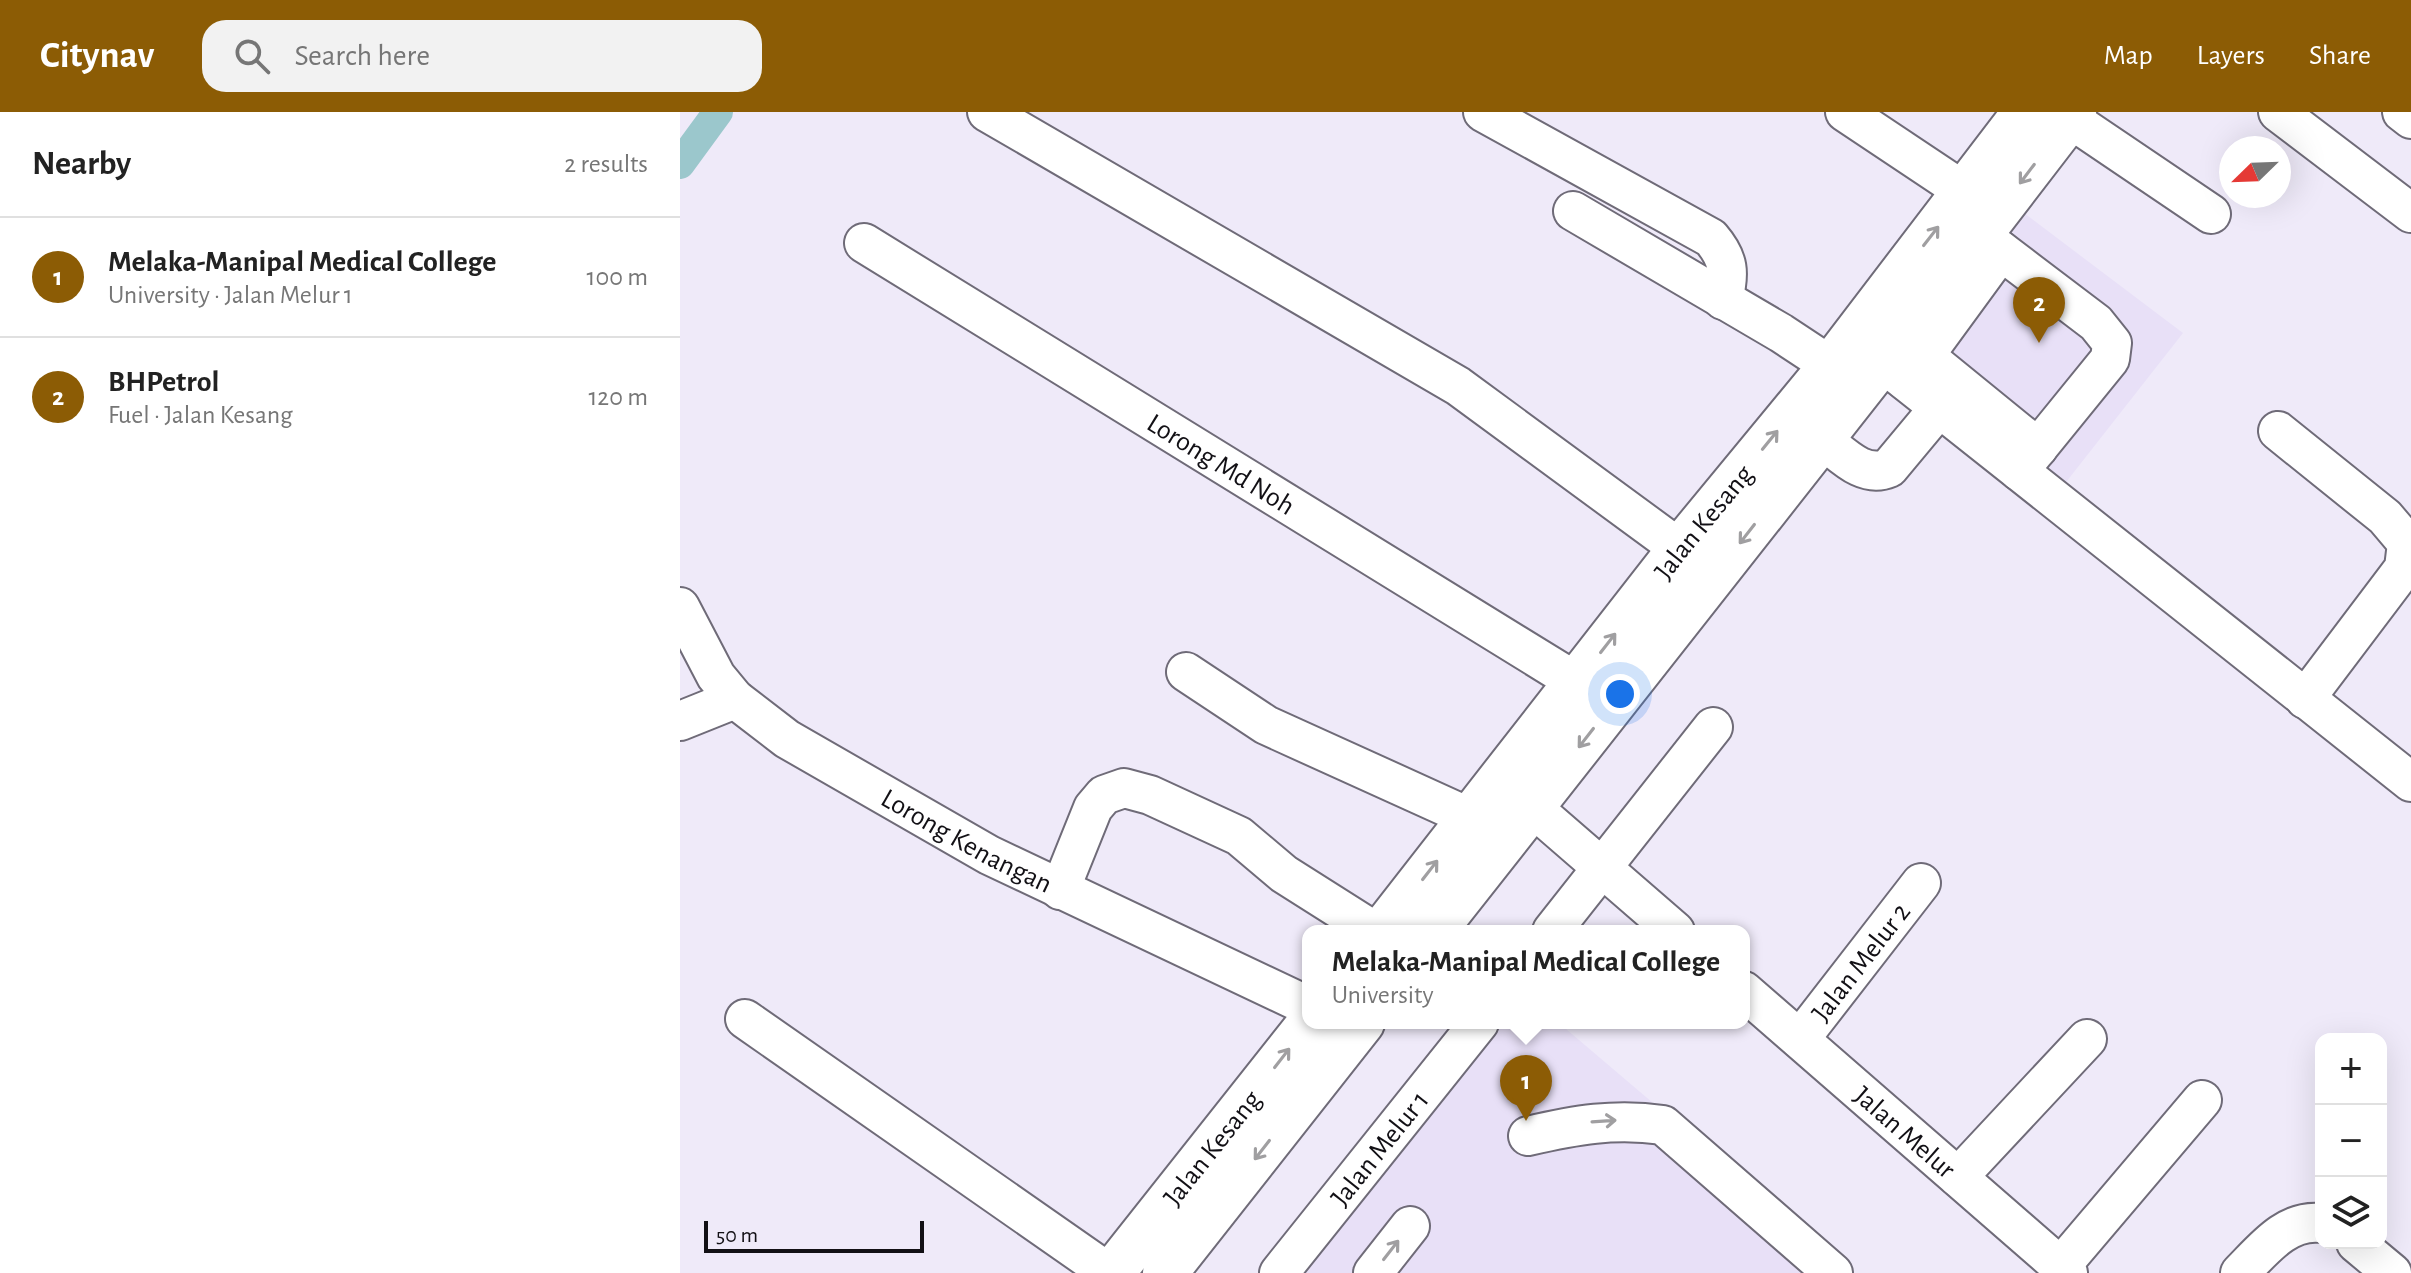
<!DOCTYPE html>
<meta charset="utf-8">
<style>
body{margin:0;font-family:"Alegreya Sans",sans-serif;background:#f2f2f2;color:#222}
.controls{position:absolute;right:24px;bottom:24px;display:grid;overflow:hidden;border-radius:16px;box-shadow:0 8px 32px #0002}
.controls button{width:72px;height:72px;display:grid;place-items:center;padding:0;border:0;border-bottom:2px solid #e0e0e0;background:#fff;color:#222;font:40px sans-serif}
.compass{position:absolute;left:1539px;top:24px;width:72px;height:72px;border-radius:50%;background:#fff;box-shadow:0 8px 32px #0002;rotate:247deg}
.scale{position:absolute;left:24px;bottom:20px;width:220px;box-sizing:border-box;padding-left:8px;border:4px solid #121015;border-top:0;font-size:22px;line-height:28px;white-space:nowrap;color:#121015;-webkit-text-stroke:6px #efeaf9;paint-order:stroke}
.you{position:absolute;left:940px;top:582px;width:28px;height:28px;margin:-20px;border:6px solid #fff;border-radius:50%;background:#1a73e8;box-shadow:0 0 0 12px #1a73e833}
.badge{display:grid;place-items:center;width:52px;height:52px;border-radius:50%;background:#8c5c05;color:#fff;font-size:26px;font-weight:700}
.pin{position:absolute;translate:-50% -66px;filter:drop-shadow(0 2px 4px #0008)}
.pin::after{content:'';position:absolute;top:42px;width:28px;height:24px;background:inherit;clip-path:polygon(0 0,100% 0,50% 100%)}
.popup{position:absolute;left:622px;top:813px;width:448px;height:104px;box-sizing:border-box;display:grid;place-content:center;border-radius:16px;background:#fff;filter:drop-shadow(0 2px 6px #0005);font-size:26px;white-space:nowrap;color:#767676}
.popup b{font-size:30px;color:#222}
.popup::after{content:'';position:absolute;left:50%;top:100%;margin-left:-16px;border:16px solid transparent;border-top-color:#fff}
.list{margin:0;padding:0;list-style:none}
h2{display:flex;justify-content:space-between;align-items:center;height:104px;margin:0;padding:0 32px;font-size:34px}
h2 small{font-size:26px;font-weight:400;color:#767676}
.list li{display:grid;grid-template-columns:52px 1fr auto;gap:24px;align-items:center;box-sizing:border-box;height:120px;padding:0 32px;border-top:2px solid #e0e0e0}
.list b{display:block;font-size:30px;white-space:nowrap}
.list p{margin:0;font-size:26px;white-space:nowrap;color:#767676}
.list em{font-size:26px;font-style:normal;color:#767676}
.icon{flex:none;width:44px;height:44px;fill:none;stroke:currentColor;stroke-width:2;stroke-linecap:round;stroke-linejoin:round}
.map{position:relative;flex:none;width:1731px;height:1161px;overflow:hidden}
header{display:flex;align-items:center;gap:48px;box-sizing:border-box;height:112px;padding:0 40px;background:#8c5c05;color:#fff}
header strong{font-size:38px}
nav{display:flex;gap:44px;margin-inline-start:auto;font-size:28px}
.search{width:560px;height:72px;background:#f2f2f2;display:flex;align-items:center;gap:20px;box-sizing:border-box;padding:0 28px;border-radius:24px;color:#767676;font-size:30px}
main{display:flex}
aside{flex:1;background:#fff}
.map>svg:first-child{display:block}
.built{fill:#e8e0f7}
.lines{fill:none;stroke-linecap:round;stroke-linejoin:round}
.canal{stroke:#9bc7cc;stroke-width:30}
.minor-casing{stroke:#6f6b78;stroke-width:42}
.major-casing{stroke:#6f6b78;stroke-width:48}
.minor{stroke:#fff;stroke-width:38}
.major{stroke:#fff;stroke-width:44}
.oneway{stroke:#a09fa1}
.labels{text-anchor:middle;stroke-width:8;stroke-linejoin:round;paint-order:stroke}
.street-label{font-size:28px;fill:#121015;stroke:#efeaf9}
</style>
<header>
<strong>Citynav</strong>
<div class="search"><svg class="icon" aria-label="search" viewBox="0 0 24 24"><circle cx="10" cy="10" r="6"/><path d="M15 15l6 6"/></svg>Search here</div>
<nav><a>Map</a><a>Layers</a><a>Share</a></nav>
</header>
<main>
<aside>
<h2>Nearby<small>2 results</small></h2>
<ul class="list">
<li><span class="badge">1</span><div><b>Melaka-Manipal Medical College</b><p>University · Jalan Melur 1</p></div><em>100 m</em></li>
<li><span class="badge">2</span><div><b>BHPetrol</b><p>Fuel · Jalan Kesang</p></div><em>120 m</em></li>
</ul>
</aside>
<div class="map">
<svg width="1731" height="1161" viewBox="0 0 1731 1161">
<rect width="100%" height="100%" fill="#efeaf9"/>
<!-- built -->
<g class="built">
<polygon points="1340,98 1503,221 1383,374 1229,247"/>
<polygon points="775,911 879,911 1173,1161 580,1161"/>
</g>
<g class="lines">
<!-- canal -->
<polyline class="canal" points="0,52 38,0"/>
<!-- minor casing -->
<g class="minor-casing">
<g id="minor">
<polyline points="307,0 778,274 1000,437"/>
<path d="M803 0 1031 126C1049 147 1050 161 1043 188"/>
<polyline points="1165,0 1285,80"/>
<polyline points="1598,0 1731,101"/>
<polyline points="1722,0 1731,7"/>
<polyline points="1389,6 1531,102"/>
<polyline points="893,99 1101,221 1151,254"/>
<polyline points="1300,123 1416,211 1432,231 1430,247 1339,359"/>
<path id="s1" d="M184 131 898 571"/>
<polyline points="1179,232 1731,670"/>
<polyline points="1245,244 1358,336"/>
<polyline points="1226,269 1321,139"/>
<polyline points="1598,319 1705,405 1727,431 1724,456 1625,587"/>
<path d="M1142 327C1162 342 1183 367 1209 356L1259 296"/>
<path id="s2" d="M0 495 36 564 55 587 107 627 309 743 628 894"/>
<polyline points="506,560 586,613 791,706"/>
<polyline points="0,609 55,587"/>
<polyline points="852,695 995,819"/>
<polyline points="380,778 413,696 424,683 444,676 470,683 559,724 604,762 694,819"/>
<polyline points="872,819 1033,615"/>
<path id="s3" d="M1064 879 1388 1161"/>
<polyline points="65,907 429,1161"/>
<path id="s4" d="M1120 927 1241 771"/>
<path d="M848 1024C895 1013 935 1006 983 1013L1153 1161"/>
<polyline points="1278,1065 1407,927"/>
<polyline points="1676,1131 1712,1161"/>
<polyline points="1381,1154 1522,988"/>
<path id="s5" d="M599 1161 799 911"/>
<polyline points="693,1161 730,1114"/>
<path d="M1560 1161C1583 1138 1606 1107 1641 1111"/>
</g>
</g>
<!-- major casing -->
<g class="major-casing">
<g id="major">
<path id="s6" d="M702 819 1000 437 1151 254 1345 0"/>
<polyline points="754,819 1202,250 1394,0"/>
<path id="s7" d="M432 1161 630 911"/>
<polyline points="485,1161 682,911"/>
</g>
</g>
<!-- minor -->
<use href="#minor" class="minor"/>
<!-- major -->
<use href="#major" class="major"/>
</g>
<!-- one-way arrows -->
<defs><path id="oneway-shaft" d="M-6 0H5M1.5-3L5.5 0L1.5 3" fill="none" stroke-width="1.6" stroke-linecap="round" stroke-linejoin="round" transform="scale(2)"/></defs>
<g class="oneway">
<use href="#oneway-shaft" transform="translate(1347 62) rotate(127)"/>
<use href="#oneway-shaft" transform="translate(1251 124) rotate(-52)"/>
<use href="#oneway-shaft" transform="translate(1090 328) rotate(-51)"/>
<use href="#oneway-shaft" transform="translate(1067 422) rotate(128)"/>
<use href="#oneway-shaft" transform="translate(928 531) rotate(-52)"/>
<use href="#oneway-shaft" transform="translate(906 626) rotate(128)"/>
<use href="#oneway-shaft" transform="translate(750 758) rotate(-52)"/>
<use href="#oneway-shaft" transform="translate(602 946) rotate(-52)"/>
<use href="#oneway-shaft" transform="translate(924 1009) rotate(-4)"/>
<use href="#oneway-shaft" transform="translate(582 1038) rotate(128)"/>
<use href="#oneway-shaft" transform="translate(711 1138) rotate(-52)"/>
</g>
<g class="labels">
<!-- street labels -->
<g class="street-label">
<text dy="10" stroke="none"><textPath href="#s1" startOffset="420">Lorong Md Noh</textPath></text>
<text dy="10" stroke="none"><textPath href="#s6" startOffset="520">Jalan Kesang</textPath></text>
<text dy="10" stroke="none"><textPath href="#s2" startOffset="380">Lorong Kenangan</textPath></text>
<text dy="10" stroke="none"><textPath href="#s4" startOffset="98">Jalan Melur 2</textPath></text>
<text dy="10" stroke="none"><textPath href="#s3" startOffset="214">Jalan Melur</textPath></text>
<text dy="10" stroke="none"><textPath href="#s7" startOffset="160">Jalan Kesang</textPath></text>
<text dy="10" stroke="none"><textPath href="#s5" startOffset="160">Jalan Melur 1</textPath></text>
</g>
</g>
</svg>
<div class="controls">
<button>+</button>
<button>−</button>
<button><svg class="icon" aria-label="layers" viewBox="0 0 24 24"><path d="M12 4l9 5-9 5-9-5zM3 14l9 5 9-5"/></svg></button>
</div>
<svg class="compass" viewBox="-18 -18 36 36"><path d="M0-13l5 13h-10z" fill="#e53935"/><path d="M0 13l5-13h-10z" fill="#767676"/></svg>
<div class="scale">50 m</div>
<div class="you"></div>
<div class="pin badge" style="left:846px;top:1009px">1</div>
<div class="popup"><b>Melaka-Manipal Medical College</b>University</div>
<div class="pin badge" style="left:1359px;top:231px">2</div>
</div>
</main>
